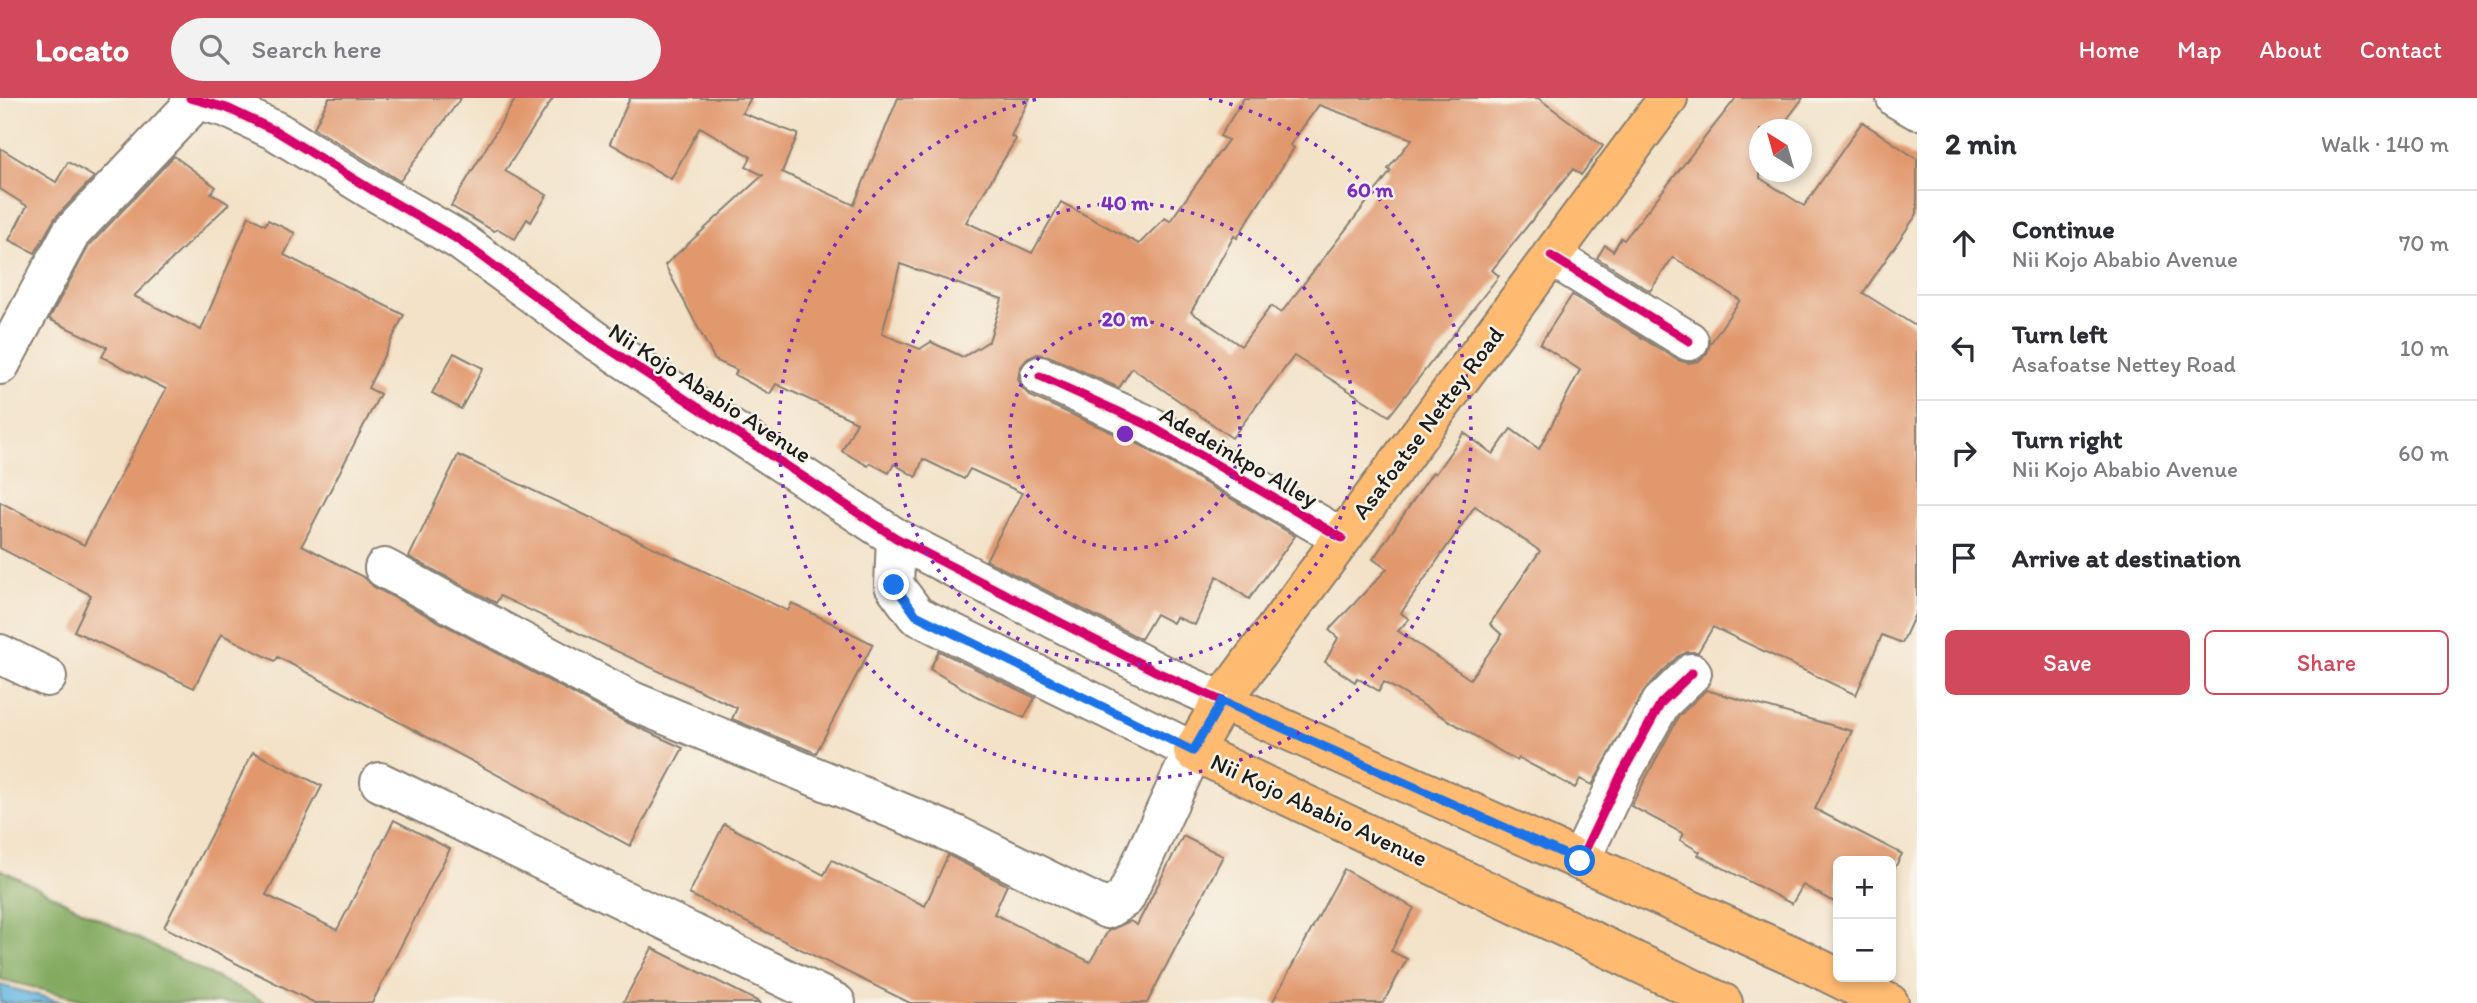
<!DOCTYPE html>
<meta charset="utf-8">
<style>
body{margin:0;font-family:Itim,sans-serif;background:#f2f2f3;color:#2b2b33}
.controls{position:absolute;right:21px;bottom:21px;display:grid;overflow:hidden;border-radius:10px;box-shadow:0 4px 10px #0003}
.controls button{width:63px;height:63px;display:grid;place-items:center;padding:0;border:0;border-bottom:2px solid #e1e1e2;background:#fff;color:#2b2b33;font:35px sans-serif}
.compass{position:absolute;left:1749px;top:21px;width:63px;height:63px;border-radius:50%;background:#fff;box-shadow:0 4px 10px #0003;rotate:323deg}
.stop{position:absolute;width:21px;height:21px;margin:-16px;border:5px solid #1a73e8;border-radius:50%;background:#fff}
.stop.end{background:#1a73e8;border-color:#fff;box-shadow:0 2px 7px #0008}
.list{margin:0;padding:0;list-style:none}
h2{display:flex;justify-content:space-between;align-items:center;height:91px;margin:0;padding:0 28px;font-size:30px}
h2 small{font-size:23px;font-weight:400;color:#7c7c81}
.list li{display:grid;grid-template-columns:46px 1fr auto;gap:21px;align-items:center;box-sizing:border-box;height:105px;padding:0 28px;border-top:2px solid #e1e1e2}
.list b{display:block;font-size:26px;white-space:nowrap}
.list p{margin:0;font-size:23px;white-space:nowrap;color:#7c7c81}
.list em{font-size:23px;font-style:normal;color:#7c7c81}
.actions{display:flex;gap:14px;padding:21px 28px}
.actions a{flex:1;padding:16px 0;border:2px solid #d1495b;border-radius:10px;text-align:center;font-size:24px;color:#d1495b}
.actions .main{background:#d1495b;color:#fff}
.icon{flex:none;width:38px;height:38px;fill:none;stroke:currentColor;stroke-width:2;stroke-linecap:round;stroke-linejoin:round}
.map{position:relative;flex:none;width:1917px;height:905px;overflow:hidden}
header{display:flex;align-items:center;gap:42px;box-sizing:border-box;height:98px;padding:0 35px;background:#d1495b;color:#fff}
header strong{font-size:33px}
nav{display:flex;gap:38px;margin-inline-start:auto;font-size:24px}
.search{width:490px;height:63px;background:#f2f2f3;display:flex;align-items:center;gap:18px;box-sizing:border-box;padding:0 24px;border-radius:38px;color:#7c7c81;font-size:26px}
main{display:flex}
aside{flex:1;background:#fff}
.map>svg:first-child{display:block}
.forest{fill:#83aa61;stroke:#50633e;stroke-width:2}
.water{fill:#68b7e2;stroke:#426a7f;stroke-width:2}
.building{fill:#e1986d;fill-rule:evenodd}
.lines{fill:none;stroke-linecap:round;stroke-linejoin:round}
.minor-casing{stroke:#887f72;stroke-width:42}
.major-casing{stroke:#887f72;stroke-width:42}
.minor{stroke:#fff;stroke-width:38}
.major{stroke:#ffbb71;stroke-width:38}
.cycleway-casing{stroke:#f7f3e8;stroke-width:13}
.cycleway{stroke:#d6006c;stroke-width:9}
.route{stroke:#1a73e8;stroke-width:9}
.ring{fill:none;stroke:#7b2cbf;stroke-width:3.5;stroke-dasharray:3.5 7}
.labels{text-anchor:middle;stroke-width:5;stroke-linejoin:round;paint-order:stroke}
.street-label{font-size:24px;fill:#1c1c1c;stroke:#f7f3e8}
.centre{fill:#7b2cbf;stroke:#f7f3e8;stroke-width:3.5}
.ring-label{font-size:21px;text-anchor:middle;font-weight:bold;fill:#7b2cbf;stroke:#f7f3e8;stroke-width:5;stroke-linejoin:round;paint-order:stroke}
</style>
<header>
<strong>Locato</strong>
<div class="search"><svg class="icon" aria-label="search" viewBox="0 0 24 24"><circle cx="10" cy="10" r="6"/><path d="M15 15l6 6"/></svg>Search here</div>
<nav><a>Home</a><a>Map</a><a>About</a><a>Contact</a></nav>
</header>
<main>
<div class="map">
<svg width="1917" height="905" viewBox="0 0 1917 905">
<rect width="100%" height="100%" fill="#f7f3e8"/>
<filter id="ink" filterUnits="userSpaceOnUse"><feTurbulence type="fractalNoise" baseFrequency=".0143" numOctaves="2"/><feDisplacementMap in="SourceGraphic" scale="14" xChannelSelector="R" yChannelSelector="G"/><feConvolveMatrix kernelMatrix="1 2 1 2 8 2 1 2 1" color-interpolation-filters="sRGB"/></filter>
<filter id="wash" filterUnits="userSpaceOnUse"><feTurbulence type="fractalNoise" baseFrequency=".00686" numOctaves="4" result="noise"/><feDisplacementMap in="SourceGraphic" scale="28" xChannelSelector="R" yChannelSelector="G"/><feGaussianBlur stdDeviation="1.57" result="paint"/><feColorMatrix in="noise" values="0 0 0 0 0 0 0 0 0 0 0 0 0 0 0 0 0 1.4 0 .05"/><feComposite in="paint" operator="in"/></filter>
<g filter="url(#wash)">
<rect width="100%" height="100%" fill="#f3e2c8"/>
<!-- forest -->
<polygon class="forest" points="0,771 267,905 95,905 0,881"/>
<!-- water -->
<polygon class="water" points="0,887 66,905 0,905"/>
<g id="blocks">
<!-- building -->
<g class="building">
<polygon points="329,0 461,0 400,83 314,30"/>
<polygon points="516,0 553,0 505,73 547,97 531,124 527,121 515,141 498,131 494,133 451,108"/>
<path d="M630 0H751L742 15 798 36 782 74 854 107 898 0H1030L1011 38 1016 41 966 124 1032 155 1061 104 1139 146 1165 120 1170 123 1228 42 1220 38 1244 0H1538L1603 48 1581 77 1573 71 1492 172 1499 178 1389 318 1294 258 1232 340 1132 270 1119 290 1049 258 1037 256 1027 261 1020 270 1018 281 1023 291 1030 298 1140 347 1295 438 1249 501 1217 478 1195 527 1176 519 1173 525 1156 516 1141 541 986 462 1022 395 970 371 964 381 923 361 916 379 894 366 889 375 870 365 868 368 842 353 857 324 776 286 770 296 735 277 737 272 715 262 665 167 763 77 746 69 751 59 700 29 671 81 610 45ZM1319 7 1412 41 1388 71 1391 73 1281 215 1271 208 1241 248 1191 214 1234 138 1237 140 1294 50 1290 47ZM900 166 1002 201 989 243 963 259 931 244 920 251 882 236Z"/>
<path d="M1736 0H1803L1779 32H1760V80L1804 108 1862 24 1917 61V116L1863 195 1917 229V512L1902 545 1882 537 1856 597 1713 529 1698 554H1687L1677 559 1646 590 1592 687 1580 681 1575 690 1519 660 1517 663 1384 584 1379 593 1357 580 1355 584 1325 564 1338 540 1329 532 1387 471 1373 461 1433 374 1435 376 1464 335 1493 356 1511 331 1539 351 1580 272 1540 246 1572 197 1678 262 1688 265 1699 263 1707 255 1710 246 1740 202 1673 159 1650 193 1597 160 1605 147 1613 153 1621 140 1624 142ZM1475 408 1540 453 1490 526 1502 537 1470 581 1398 533 1409 521 1401 515Z"/>
<polygon points="0,50 56,84 68,64 94,79 55,120 35,155 9,142 27,108 0,91"/>
<polygon points="174,58 216,89 211,95 229,106 134,198 201,232 249,118 265,127 268,122 295,135 284,157 404,217 368,290 380,296 302,447 365,480 374,489 622,622 683,650 630,748 278,559 275,563 221,536 194,590 156,572 74,533 91,497 0,450 0,404 84,447 166,291 102,259 107,249 49,221 89,148"/>
<polygon points="454,255 483,270 461,311 432,295"/>
<polygon points="458,357 788,513 792,505 873,546 816,655 732,621 737,610 500,498 496,505 409,459"/>
<polygon points="939,553 1035,600 1024,620 976,598 930,571"/>
<polygon points="1706,592 1852,633 1815,711 1902,756 1891,777 1891,763 1838,763 1838,806 1803,787 1792,806 1698,757 1700,754 1680,742 1684,736 1631,708 1679,618"/>
<polygon points="253,654 322,688 266,797 337,832 394,722 450,751 372,905 315,905 164,829"/>
<polygon points="724,726 824,777 832,762 925,808 948,757 1007,787 994,816 1090,864 1108,833 1130,823 1137,827 1183,738 1223,758 1147,905 910,905 689,796"/>
<polygon points="1344,771 1414,810 1391,853 1407,861 1383,905 1272,905"/>
<polygon points="652,850 761,905 623,905"/>
</g>
</g>
</g>
<g filter="url(#ink)">
<use href="#blocks" fill-opacity="0" stroke="#887f72" stroke-width="2"/>
<g class="lines">
<!-- minor casing -->
<g class="minor-casing">
<g id="minor">
<polyline points="190,0 227,10 276,33 372,92 459,142 594,241 896,440 1157,574 1222,603"/>
<polyline points="1896,0 1917,12"/>
<polyline points="1551,158 1689,243"/>
<polyline points="0,267 71,135 199,0"/>
<polyline points="1040,278 1150,328 1342,440"/>
<polyline points="384,470 632,603 956,737 1107,811 1125,800 1193,653 916,517 894,487 896,440"/>
<polyline points="0,556 47,579"/>
<polyline points="380,684 836,905"/>
<polyline points="1580,763 1621,677 1661,605 1692,575"/>
</g>
</g>
<!-- major casing -->
<g class="major-casing">
<g id="major">
<polyline points="1668,0 1222,603 1193,653 1723,905"/>
<polyline points="1222,603 1794,858 1889,905"/>
</g>
</g>
<!-- minor -->
<use href="#minor" class="minor"/>
<!-- major -->
<use href="#major" class="major"/>
<!-- cycleway casing -->
<g class="cycleway-casing">
<g id="cycleway">
<polyline points="190,0 227,10 276,33 372,92 459,142 594,241 896,440 1157,574 1222,603"/>
<polyline points="1551,158 1689,243"/>
<polyline points="1040,278 1150,328 1342,440"/>
<polyline points="1580,763 1621,677 1661,605 1692,575"/>
</g>
</g>
<!-- cycleway -->
<use href="#cycleway" class="cycleway"/>
</g>
</g>
<g class="lines" filter="url(#ink)">
<!-- route -->
<polyline class="route" points="894,487 916,517 1193,653 1222,603 1580,763"/>
</g>
<!-- distance rings -->
<g class="ring">
<circle cx="1125" cy="336" r="115"/>
<circle cx="1125" cy="336" r="231"/>
<path d="M1209 0A346 346 0 1 1 1041 0"/>
</g>
<g class="labels">
<!-- street labels -->
<g class="street-label">
<text transform="translate(710 295) rotate(33)" y="8">Nii Kojo Ababio Avenue</text>
<text transform="translate(1428 325) rotate(-53)" y="8">Asafoatse Nettey Road</text>
<text transform="translate(1239 359) rotate(30)" y="8">Adedeinkpo Alley</text>
<text transform="translate(1319 712) rotate(25)" y="8">Nii Kojo Ababio Avenue</text>
</g>
</g>
<circle cx="1125" cy="336" r="10" class="centre"/>
<g class="ring-label">
<text x="1370" y="99">60 m</text>
<text x="1125" y="112">40 m</text>
<text x="1125" y="228">20 m</text>
</g>
</svg>
<div class="controls">
<button>+</button>
<button>−</button>
</div>
<svg class="compass" viewBox="-18 -18 36 36"><path d="M0-13l5 13h-10z" fill="#e53935"/><path d="M0 13l5-13h-10z" fill="#7c7c81"/></svg>
<div class="stop" style="left:1580px;top:763px"></div>
<div class="stop end" style="left:894px;top:487px"></div>
</div>
<aside>
<h2>2 min<small>Walk · 140 m</small></h2>
<ul class="list">
<li><svg class="icon" aria-label="ahead" viewBox="0 0 24 24"><path d="M12 20V5M6 11l6-6 6 6"/></svg><div><b>Continue</b><p>Nii Kojo Ababio Avenue</p></div><em>70 m</em></li>
<li><svg class="icon" aria-label="left" viewBox="0 0 24 24"><path d="M17 20v-9H6M10 6l-5 5 5 5"/></svg><div><b>Turn left</b><p>Asafoatse Nettey Road</p></div><em>10 m</em></li>
<li><svg class="icon" aria-label="right" viewBox="0 0 24 24"><path d="M7 20v-9h11M14 6l5 5-5 5"/></svg><div><b>Turn right</b><p>Nii Kojo Ababio Avenue</p></div><em>60 m</em></li>
<li><svg class="icon" aria-label="arrive" viewBox="0 0 24 24"><path d="M6 21V4h12l-3 4 3 4H6"/></svg><div><b>Arrive at destination</b></div></li>
</ul>
<div class="actions"><a class="main">Save</a><a>Share</a></div>
</aside>
</main>
